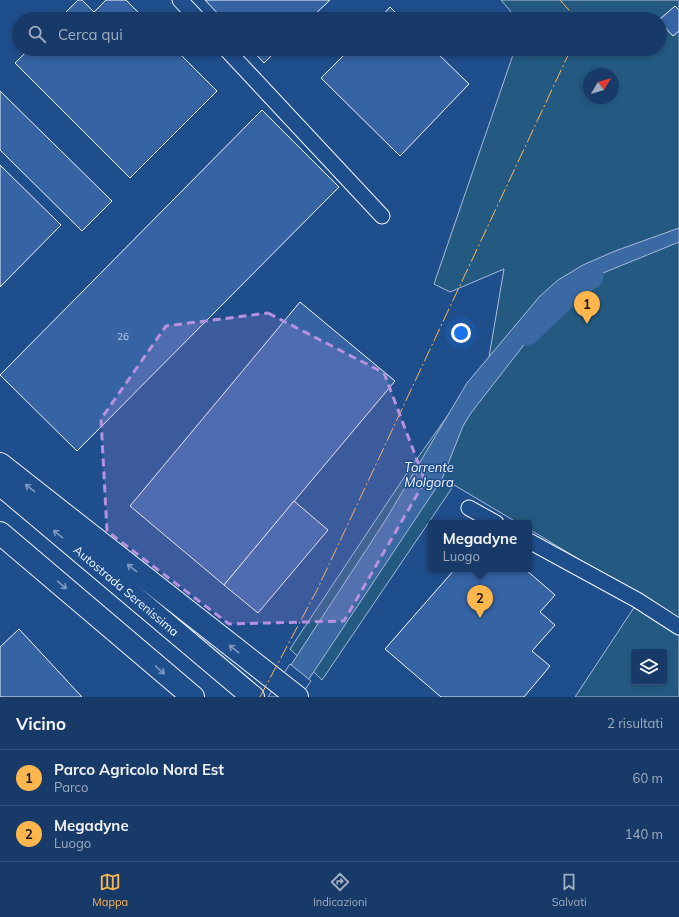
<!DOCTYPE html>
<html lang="it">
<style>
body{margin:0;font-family:Mulish,sans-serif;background:#20416f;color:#f1f3f6}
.controls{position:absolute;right:12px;bottom:12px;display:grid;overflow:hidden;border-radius:4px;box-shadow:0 2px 6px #0003}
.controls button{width:36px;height:36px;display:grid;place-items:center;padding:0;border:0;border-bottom:1px solid #36547d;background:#173a69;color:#f1f3f6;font:20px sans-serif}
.compass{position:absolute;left:583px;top:68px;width:36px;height:36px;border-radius:50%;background:#173a69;box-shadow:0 2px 6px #0003;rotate:52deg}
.you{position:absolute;left:461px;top:333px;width:14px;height:14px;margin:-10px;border:3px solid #fff;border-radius:50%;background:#1a73e8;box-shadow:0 0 0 6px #1a73e833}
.badge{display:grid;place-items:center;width:26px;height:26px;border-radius:50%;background:#ffb74d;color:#111;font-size:13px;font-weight:700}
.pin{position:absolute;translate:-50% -33px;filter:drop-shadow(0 1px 2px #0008)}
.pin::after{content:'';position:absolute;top:21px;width:14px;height:12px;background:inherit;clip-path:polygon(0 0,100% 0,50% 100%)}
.popup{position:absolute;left:428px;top:520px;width:104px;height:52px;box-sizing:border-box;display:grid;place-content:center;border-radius:4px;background:#173a69;filter:drop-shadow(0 1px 3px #0005);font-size:13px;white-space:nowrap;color:#9eadc0}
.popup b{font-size:15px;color:#f1f3f6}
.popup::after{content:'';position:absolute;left:50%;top:100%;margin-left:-8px;border:8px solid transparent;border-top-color:#173a69}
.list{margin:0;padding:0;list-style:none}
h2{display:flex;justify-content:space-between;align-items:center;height:52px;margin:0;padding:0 16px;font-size:17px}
h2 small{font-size:13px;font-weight:400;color:#9eadc0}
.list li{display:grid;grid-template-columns:26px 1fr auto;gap:12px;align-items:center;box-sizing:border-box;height:56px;padding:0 16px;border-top:1px solid #36547d}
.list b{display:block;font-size:15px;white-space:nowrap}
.list p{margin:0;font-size:13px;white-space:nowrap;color:#9eadc0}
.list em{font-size:13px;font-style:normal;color:#9eadc0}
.icon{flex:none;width:22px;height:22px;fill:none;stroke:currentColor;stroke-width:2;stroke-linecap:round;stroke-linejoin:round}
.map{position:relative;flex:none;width:679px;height:697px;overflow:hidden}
.search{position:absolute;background:#173a69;box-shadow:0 2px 6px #0003;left:12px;right:12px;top:12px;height:44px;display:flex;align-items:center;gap:10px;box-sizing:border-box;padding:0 14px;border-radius:22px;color:#9eadc0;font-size:15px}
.sheet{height:164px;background:#173a69}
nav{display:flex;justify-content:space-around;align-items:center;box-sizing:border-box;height:56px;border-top:1px solid #36547d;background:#173a69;font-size:11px;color:#9eadc0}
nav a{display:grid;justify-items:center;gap:2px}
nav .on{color:#ffb74d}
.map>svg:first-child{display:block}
.green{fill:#245a82;stroke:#a8bbd7;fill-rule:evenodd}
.water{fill:#3b69a3;stroke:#a8bbd7}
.pier{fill:#1f4e8c;stroke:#a8bbd7}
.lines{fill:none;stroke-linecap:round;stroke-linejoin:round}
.river{stroke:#3b69a3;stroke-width:25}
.building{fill:#3563a3;stroke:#f2f6ff}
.minor-casing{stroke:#f2f6ff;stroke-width:17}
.highway-casing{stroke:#f2f6ff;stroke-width:24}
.minor{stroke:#1f4e8c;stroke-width:15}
.highway{stroke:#1f4e8c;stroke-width:22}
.power{stroke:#ffb74d;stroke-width:1;stroke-dasharray:14 3 2 3;stroke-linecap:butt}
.oneway{stroke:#7e9ac0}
.marked{fill:#b691df;fill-opacity:0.2;stroke:#b691df;stroke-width:3;stroke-dasharray:8 5;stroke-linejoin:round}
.labels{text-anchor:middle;stroke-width:3;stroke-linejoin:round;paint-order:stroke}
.number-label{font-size:10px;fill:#c3d1e8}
.street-label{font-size:12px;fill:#f2f6ff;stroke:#1f4e8c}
.water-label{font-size:13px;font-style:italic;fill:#f2f6ff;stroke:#1f4e8c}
</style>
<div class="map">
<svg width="679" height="697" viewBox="0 0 679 697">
<rect width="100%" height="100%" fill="#1f4e8c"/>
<!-- green -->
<path class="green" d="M501 0H679V697H575L641 597 529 529V523H518L454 485 322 680 290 649 407 473 489 357 504 269 450 292 434 284 515 49H660V19H517ZM589 74H613V98H589ZM634 652H664V682H634Z"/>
<!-- water -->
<polygon class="water" points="679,228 679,242 603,273 563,298 554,306 471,413 463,426 442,479 297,697 270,697 385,521 467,383 540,296 558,280 583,265 615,251"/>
<!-- pier -->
<polygon class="pier" points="290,664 311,681 300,697 268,697"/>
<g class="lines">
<!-- river -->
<polyline class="river" points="527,333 578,284 591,276"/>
</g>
<!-- building -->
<g class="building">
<polygon points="78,0 82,0 94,12 106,0 126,0 145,19 59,19"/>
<polygon points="205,0 330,0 310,19 223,19"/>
<polygon points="675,6 679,10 679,31 673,36 660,22 660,19"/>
<polygon points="390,7 402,19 379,19"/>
<polygon points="29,49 175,49 217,91 130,178 15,63"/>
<polygon points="251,49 278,49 264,63"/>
<polygon points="350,49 433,49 469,84 400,156 321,78"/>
<polygon points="0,91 112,201 82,231 0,150"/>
<polygon points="262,110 339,187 77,451 0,375"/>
<polygon points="0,165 61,225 0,287"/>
<polygon points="300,302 395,381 224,585 130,506"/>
<polygon points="294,501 328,530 258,613 224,585"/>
<polygon points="455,569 525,569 555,595 540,612 555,625 532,651 550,666 524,697 441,697 385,649"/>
<polygon points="19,629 82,697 0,697 0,647"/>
</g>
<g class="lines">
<!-- minor casing -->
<g class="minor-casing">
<g id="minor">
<polyline points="180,0 198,19"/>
<polyline points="226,49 382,216"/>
<polyline points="469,508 496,523"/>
<polyline points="529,541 637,600 679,627"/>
</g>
</g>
<!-- highway casing -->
<g class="highway-casing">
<g id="highway">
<polyline points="0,464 297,697"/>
<polyline points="0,484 253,697"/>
<polyline points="0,533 193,697"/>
</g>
</g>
<!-- minor -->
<use href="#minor" class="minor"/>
<!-- highway -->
<use href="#highway" class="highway"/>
<!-- power -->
<g class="power">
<polyline points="560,0 577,19"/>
<polyline points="260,697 317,590 571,49"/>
</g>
</g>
<!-- one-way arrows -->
<defs><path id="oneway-shaft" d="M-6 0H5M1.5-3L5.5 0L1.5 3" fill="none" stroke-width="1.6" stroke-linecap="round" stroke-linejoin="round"/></defs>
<g class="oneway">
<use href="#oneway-shaft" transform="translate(30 488) rotate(-142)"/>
<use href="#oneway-shaft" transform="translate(58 534) rotate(-140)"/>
<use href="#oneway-shaft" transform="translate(132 568) rotate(-142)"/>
<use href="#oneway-shaft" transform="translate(62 585) rotate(40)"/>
<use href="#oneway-shaft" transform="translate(234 649) rotate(-142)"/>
<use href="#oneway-shaft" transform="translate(160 670) rotate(41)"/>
</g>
<!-- marked area -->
<path class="marked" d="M268 313 384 373 425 481 344 621 229 624 107 531 101 419 166 326Z"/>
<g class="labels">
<!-- number labels -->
<g class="number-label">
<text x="123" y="340">26</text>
</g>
<!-- street labels -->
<g class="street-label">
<text transform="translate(126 591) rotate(40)" y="4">Autostrada Serenissima</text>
</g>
<!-- water labels -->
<g class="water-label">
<text x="429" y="472">Torrente<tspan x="429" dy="15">Molgora</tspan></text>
</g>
</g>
</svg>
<div class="controls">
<button><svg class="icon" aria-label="layers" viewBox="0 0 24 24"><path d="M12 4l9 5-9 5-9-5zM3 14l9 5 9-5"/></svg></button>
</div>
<svg class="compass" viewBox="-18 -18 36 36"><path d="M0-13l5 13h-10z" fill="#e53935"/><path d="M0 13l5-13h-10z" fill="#9eadc0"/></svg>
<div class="you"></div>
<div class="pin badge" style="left:587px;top:324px">1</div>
<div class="pin badge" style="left:480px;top:618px">2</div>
<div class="popup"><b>Megadyne</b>Luogo</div>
<div class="search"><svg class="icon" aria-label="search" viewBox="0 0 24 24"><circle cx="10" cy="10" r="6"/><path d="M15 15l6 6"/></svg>Cerca qui</div>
</div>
<section class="sheet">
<h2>Vicino<small>2 risultati</small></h2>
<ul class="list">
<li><span class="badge">1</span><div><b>Parco Agricolo Nord Est</b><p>Parco</p></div><em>60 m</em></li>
<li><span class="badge">2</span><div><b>Megadyne</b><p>Luogo</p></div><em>140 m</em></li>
</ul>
</section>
<nav>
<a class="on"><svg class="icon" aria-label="map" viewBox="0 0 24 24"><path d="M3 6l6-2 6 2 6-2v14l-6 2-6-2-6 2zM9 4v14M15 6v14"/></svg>Mappa</a>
<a><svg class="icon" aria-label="directions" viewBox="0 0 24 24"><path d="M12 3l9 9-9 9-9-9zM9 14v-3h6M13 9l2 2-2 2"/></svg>Indicazioni</a>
<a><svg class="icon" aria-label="saved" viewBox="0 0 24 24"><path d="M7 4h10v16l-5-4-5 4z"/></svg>Salvati</a>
</nav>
